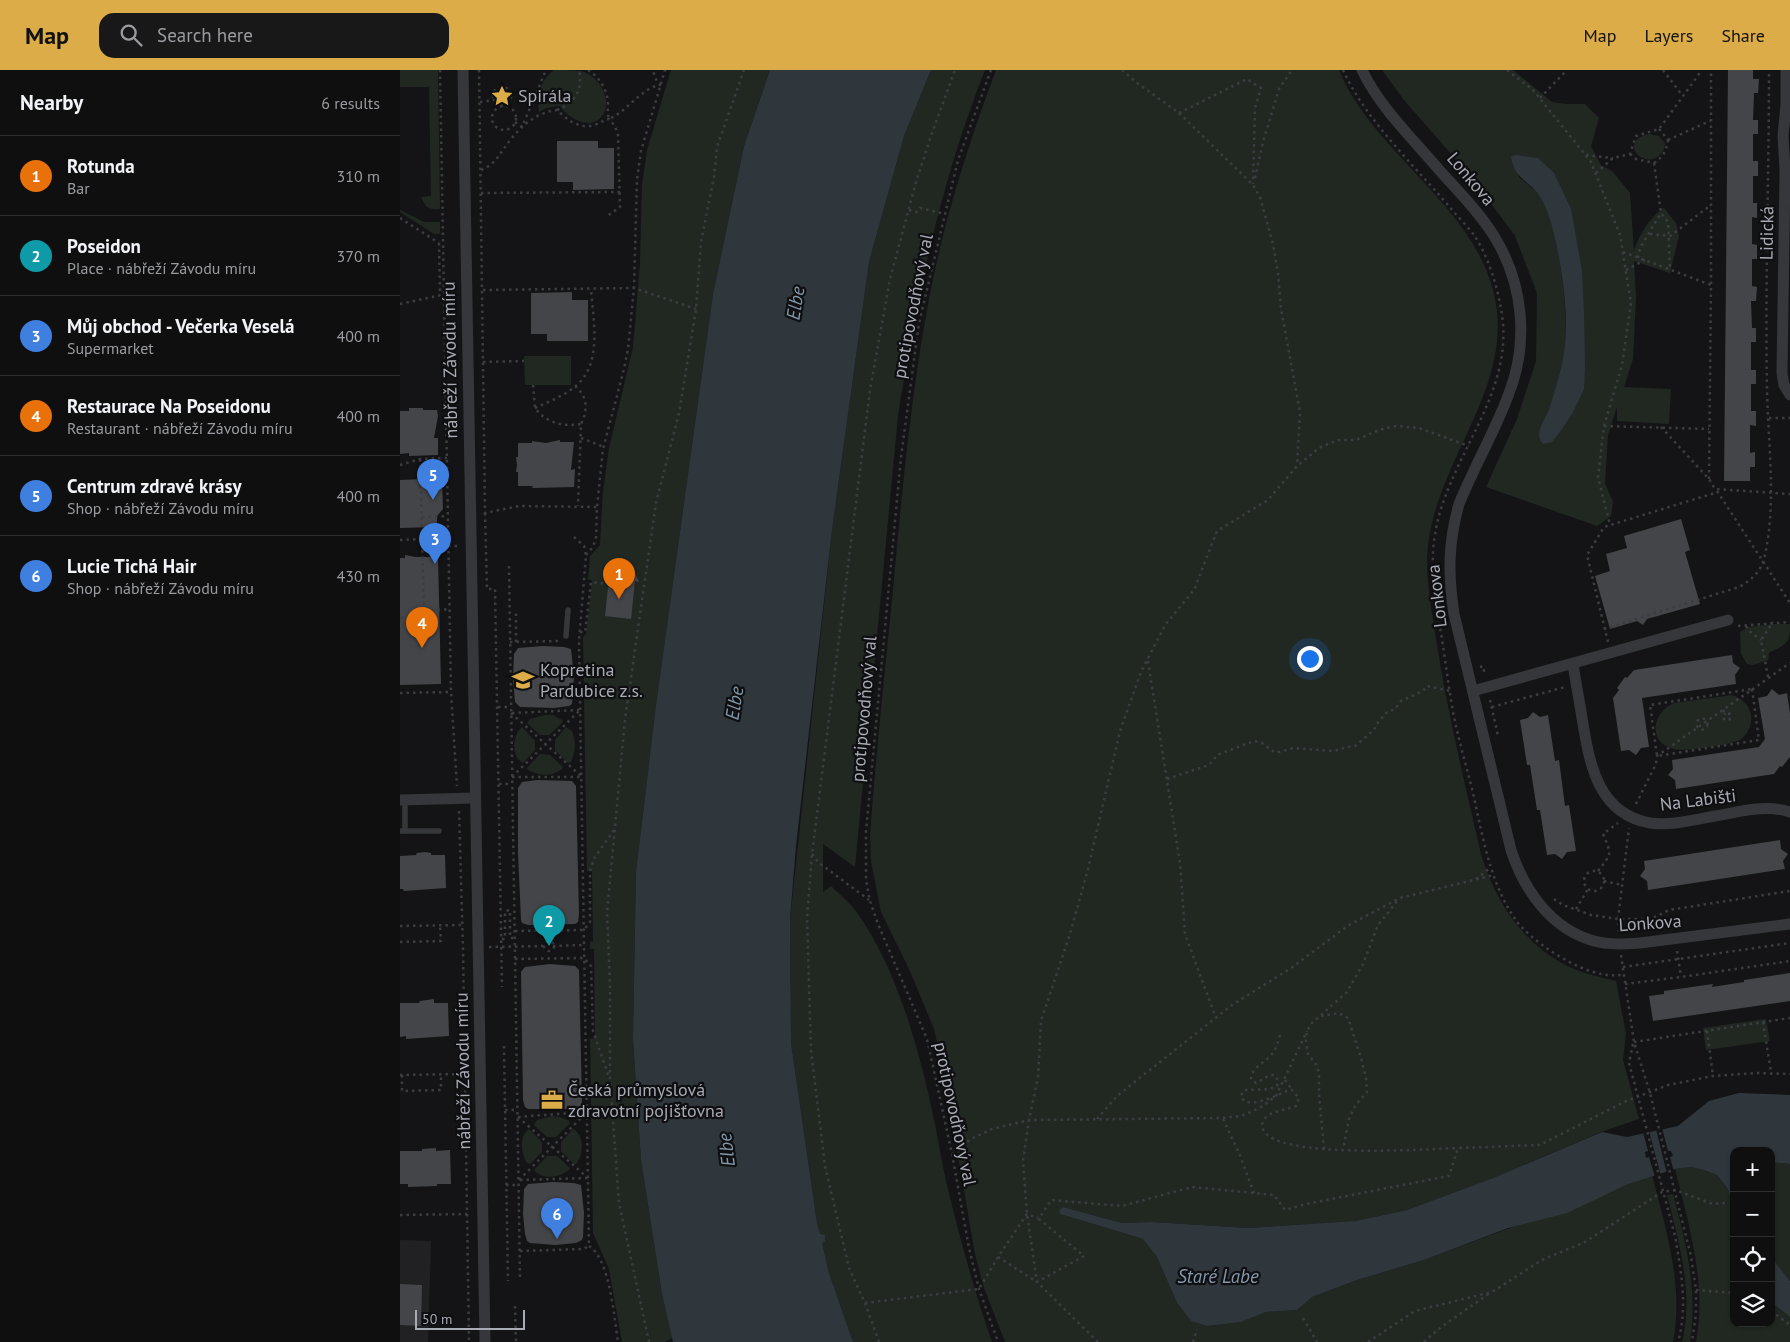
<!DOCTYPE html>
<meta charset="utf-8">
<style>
body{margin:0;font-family:"PT Sans",sans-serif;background:#181819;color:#f1f3f6}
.controls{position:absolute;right:15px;bottom:15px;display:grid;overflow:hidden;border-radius:10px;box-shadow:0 1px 4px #0004}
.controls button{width:45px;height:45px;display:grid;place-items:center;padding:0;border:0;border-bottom:1px solid #2f2f30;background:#0f0f10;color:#f1f3f6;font:25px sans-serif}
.scale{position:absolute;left:15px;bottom:12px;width:110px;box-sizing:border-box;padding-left:5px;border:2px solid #a8abb4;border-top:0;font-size:14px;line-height:18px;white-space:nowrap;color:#a8abb4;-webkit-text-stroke:4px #0f0f11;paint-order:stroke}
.you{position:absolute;left:909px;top:588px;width:18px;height:18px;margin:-12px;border:4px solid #fff;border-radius:50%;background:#1a73e8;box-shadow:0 0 0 8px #1a73e833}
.badge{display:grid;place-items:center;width:32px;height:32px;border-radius:50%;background:#dbac47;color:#fff;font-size:16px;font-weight:700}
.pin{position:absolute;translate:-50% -41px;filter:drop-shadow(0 1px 2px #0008)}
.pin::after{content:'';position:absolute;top:26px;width:18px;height:15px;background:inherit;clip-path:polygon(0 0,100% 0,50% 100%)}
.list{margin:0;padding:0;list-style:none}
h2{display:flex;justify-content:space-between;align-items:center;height:65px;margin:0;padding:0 20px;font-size:21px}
h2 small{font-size:16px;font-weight:400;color:#9b9c9f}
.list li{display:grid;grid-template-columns:32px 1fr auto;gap:15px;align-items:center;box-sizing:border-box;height:80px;padding:0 20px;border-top:1px solid #2f2f30}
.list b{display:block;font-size:19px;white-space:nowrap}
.list p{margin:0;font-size:16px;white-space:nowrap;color:#9b9c9f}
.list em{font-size:16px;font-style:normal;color:#9b9c9f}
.icon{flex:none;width:28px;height:28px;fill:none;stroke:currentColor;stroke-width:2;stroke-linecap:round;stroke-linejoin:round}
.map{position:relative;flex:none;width:1390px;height:1272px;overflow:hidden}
header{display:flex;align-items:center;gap:30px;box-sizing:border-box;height:70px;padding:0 25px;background:#dbac47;color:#111}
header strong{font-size:24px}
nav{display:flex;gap:28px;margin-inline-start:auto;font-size:18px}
.search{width:350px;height:45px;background:#181819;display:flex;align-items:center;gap:12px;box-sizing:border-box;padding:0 18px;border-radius:15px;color:#9b9c9f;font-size:19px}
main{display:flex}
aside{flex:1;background:#0f0f10}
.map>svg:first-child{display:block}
.built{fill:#212123}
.green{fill:#212822;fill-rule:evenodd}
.water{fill:#2f373d}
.pier{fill:#141416}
.building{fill:#444548}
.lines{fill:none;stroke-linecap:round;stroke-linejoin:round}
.path{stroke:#3c3d41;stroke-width:2.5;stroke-dasharray:2.5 4;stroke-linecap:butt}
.service{stroke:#36373a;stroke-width:5.5}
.minor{stroke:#36373a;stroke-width:11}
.labels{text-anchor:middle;stroke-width:4.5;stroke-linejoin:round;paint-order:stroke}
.poi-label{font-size:18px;fill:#a8abb4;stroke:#0f0f11;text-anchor:start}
.street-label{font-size:18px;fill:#a8abb4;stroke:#0f0f11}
.water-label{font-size:19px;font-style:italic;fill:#8398ab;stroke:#0f0f11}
</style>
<header>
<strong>Map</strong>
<div class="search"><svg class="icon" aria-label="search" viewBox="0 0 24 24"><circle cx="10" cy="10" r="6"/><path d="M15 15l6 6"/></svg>Search here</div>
<nav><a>Map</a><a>Layers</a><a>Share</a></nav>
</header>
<main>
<aside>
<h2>Nearby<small>6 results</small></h2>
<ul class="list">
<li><span class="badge" style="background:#e8710a">1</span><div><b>Rotunda</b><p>Bar</p></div><em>310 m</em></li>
<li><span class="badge" style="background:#0f9aa8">2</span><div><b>Poseidon</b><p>Place · nábřeží Závodu míru</p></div><em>370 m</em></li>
<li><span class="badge" style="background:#3f7fe0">3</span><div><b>Můj obchod - Večerka Veselá</b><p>Supermarket</p></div><em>400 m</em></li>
<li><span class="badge" style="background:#e8710a">4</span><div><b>Restaurace Na Poseidonu</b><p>Restaurant · nábřeží Závodu míru</p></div><em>400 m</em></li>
<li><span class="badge" style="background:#3f7fe0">5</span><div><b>Centrum zdravé krásy</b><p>Shop · nábřeží Závodu míru</p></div><em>400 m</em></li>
<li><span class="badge" style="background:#3f7fe0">6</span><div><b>Lucie Tichá Hair</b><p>Shop · nábřeží Závodu míru</p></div><em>430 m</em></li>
</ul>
</aside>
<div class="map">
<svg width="1390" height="1272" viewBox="0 0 1390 1272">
<rect width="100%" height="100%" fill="#141416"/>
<!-- built -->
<polygon class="built" points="0,1170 31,1171 28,1272 0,1272"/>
<!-- green -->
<g class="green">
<path d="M0 0H38L40 139C29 140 25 137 21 127L31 126 29 17H0Z"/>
<path d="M154 0C162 0 172 0 181 1 198 5 214 30 202 46 190 62 167 47 160 36L146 38 139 42C137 24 140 11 154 0Z"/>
<polygon points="271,0 370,0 344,76 313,224 256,635 236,802 233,969 241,1090 262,1224 273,1268 264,1272 222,1272 209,1199 193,1163 190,969 195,968 194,879 190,879 190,872 193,871 192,801 187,801 183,567 186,564 192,510 188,510 190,486 200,475 203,421 209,378 233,277 240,193 242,115 247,80"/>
<path d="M531 0H585C541 111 516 228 498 346L455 797 423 774V822L431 816C439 824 449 832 455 840 496 895 519 979 533 1045 539 1071 542 1097 549 1123 561 1173 575 1223 592 1272H453L429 1203 417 1153 391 973 390 849 432 460 469 192 504 66Z"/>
<path d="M596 0H939C973 83 1073 134 1094 224 1115 313 1042 383 1029 468 1024 499 1030 531 1035 562 1046 637 1064 710 1081 784 1095 831 1121 871 1165 895 1181 903 1199 907 1216 911L1226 964 1223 990 1239 1049 1201 1062 1093 1108 1007 1140 955 1151 848 1158 752 1152 722 1153 663 1137 660 1144 743 1169 757 1187 777 1233 791 1251 807 1256 841 1252 866 1242 897 1240 912 1227 957 1210 1024 1190 1252 1105C1266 1159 1284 1216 1273 1272H605L584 1218 575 1184 542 994 534 959 510 901 481 842 471 791 470 765C476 683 485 601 493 520 502 422 511 324 529 229 544 150 568 75 596 0Z"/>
<path d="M982 0H1113L1152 32 1166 34H1185L1199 48 1191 76 1201 95 1213 102 1230 123 1234 181C1238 167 1251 145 1264 138L1276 153 1279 166 1270 203 1234 191 1236 227 1233 289 1224 317 1271 319 1269 354 1217 351V337L1208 365 1205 413 1213 432 1211 446 1197 456 1086 417 1117 349 1136 291 1137 223 1115 166 1073 109 1004 30ZM1118 85 1138 88 1185 296 1139 363C1149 340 1159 315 1164 290 1171 255 1159 160 1142 128 1137 120 1126 114 1119 107Z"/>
<path d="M1249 64 1259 66 1265 73C1264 91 1242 96 1234 79 1234 69 1240 66 1249 64Z"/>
<polygon points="0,140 24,152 40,152 40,162 39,164 34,164 0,142"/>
<polygon points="124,286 171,286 171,315 125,315"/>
<path d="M1374 554H1390C1390 575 1386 574 1369 583L1368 590 1353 595 1347 594 1341 584 1340 562 1349 557Z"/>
<path d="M1332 625C1354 632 1358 656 1340 670 1329 675 1285 682 1274 679 1248 673 1251 643 1274 633Z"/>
<polygon points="145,645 153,645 162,650 163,652 149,665 140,665 127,653 130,649"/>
<path d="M122 657 135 671V680L123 693C111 687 112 665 122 657Z"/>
<path d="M166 657 172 661C176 672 176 681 171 692L168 693 155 680V670Z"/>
<path d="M140 684 150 685 163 697 162 699C151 707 140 706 128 700L127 698Z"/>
<polygon points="1366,949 1370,971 1306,980 1303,958"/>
<polygon points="152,1046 160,1047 169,1051 170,1053 156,1067 147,1067 134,1055 137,1050"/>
<path d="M129 1059 142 1072V1082L130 1094 126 1092C121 1081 119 1066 129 1059Z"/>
<path d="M173 1059C185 1065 184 1086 175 1095L161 1081V1072Z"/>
<path d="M147 1086H157L170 1098 169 1100C159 1108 143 1110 134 1100Z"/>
<polygon points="1371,1092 1390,1094 1390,1211 1371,1187"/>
<path d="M1291 1097 1304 1100 1317 1105 1328 1119 1334 1143V1253H1371V1232L1390 1247V1272H1296C1307 1214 1289 1155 1275 1099Z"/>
<path d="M1273 1124C1286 1172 1298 1221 1290 1272H1282C1294 1224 1279 1172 1267 1125Z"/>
</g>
<!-- water -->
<g class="water">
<polygon points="370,0 531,0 504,66 469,192 432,460 396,776 390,849 391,973 417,1153 420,1164 425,1165 425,1171 422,1173 429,1203 453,1272 273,1272 262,1224 241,1090 233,969 236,802 256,635 313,224 344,76"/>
<path d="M1118 85 1138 88 1154 103 1171 139 1182 201 1184 244 1185 296 1184 319 1173 342 1162 359 1152 372 1143 374C1140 371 1139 368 1139 364 1140 355 1146 347 1149 339 1158 312 1166 286 1166 258 1167 228 1156 152 1141 128 1131 111 1114 110 1111 86Z"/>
<polygon points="1339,1023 1390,1025 1390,1094 1371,1092 1371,1081 1334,1081 1334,1143 1328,1119 1317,1105 1304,1100 1291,1097 1275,1099 1228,1114 1167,1143 1108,1158 1024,1190 957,1210 912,1227 897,1240 866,1242 841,1252 807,1256 791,1251 777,1233 757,1187 743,1169 660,1144 659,1141 663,1137 722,1153 752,1152 848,1158 955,1151 1007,1140 1093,1108 1202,1062 1227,1067 1278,1056 1309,1031"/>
<polygon points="1371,1187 1390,1211 1390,1247 1371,1232"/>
</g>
<!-- pier -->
<g class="pier">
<polygon points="1262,1058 1268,1081 1271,1081 1273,1086 1270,1087 1274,1102 1267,1104 1256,1059"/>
<polygon points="1249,1061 1261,1106 1255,1107 1249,1087 1246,1088 1245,1082 1248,1081 1243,1062"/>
</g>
<!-- building -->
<g class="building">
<polygon points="1328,0 1353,0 1353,9 1359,9 1358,23 1354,23 1353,50 1358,50 1358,64 1353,64 1353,91 1358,91 1358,106 1353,106 1353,133 1357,133 1357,148 1352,147 1352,174 1357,175 1357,189 1352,189 1352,216 1357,217 1356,231 1351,231 1352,258 1356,258 1356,272 1351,272 1351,300 1356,300 1356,314 1351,314 1351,341 1356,341 1356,356 1350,355 1350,383 1355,382 1355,397 1350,397 1350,411 1324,411"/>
<polygon points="157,71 198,71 198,78 214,78 214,119 173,120 173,112 157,112"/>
<polygon points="172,222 172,230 188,230 188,271 147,271 147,264 131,264 131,223"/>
<polygon points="9,338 23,338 23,340 37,340 38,346 34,368 38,368 38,385 9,386 9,383 0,384 0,341 9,341"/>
<polygon points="160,370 160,372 174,372 171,400 175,399 174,417 132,418 133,416 118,416 118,402 116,402 117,395 116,387 118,387 118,373 132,373 132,371 146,373"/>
<polygon points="23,409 42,409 43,439 37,446 37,457 0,458 0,410"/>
<polygon points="1281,449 1290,480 1285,482 1300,534 1247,549 1243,555 1237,551 1210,559 1195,506 1210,501 1206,484 1227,478 1224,466"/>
<polygon points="5,485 16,487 38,487 41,614 0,615 0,488 5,488"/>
<polygon points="222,494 233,498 239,512 235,511 231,549 205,546 208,517 214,517 213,501 219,495"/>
<polygon points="143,576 164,577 171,579 174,607 172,634 169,636 154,638 120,637 115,632 113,608 114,584 118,578"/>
<polygon points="1332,585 1333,593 1340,598 1335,605 1336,614 1242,628 1249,677 1241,678 1236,685 1229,680 1221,681 1213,628 1219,620 1217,618 1225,607 1227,608 1234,600"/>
<polygon points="1372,619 1379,625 1387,623 1390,643 1390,687 1382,697 1380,696 1374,704 1276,719 1275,710 1268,705 1273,699 1272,690 1359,677 1365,669 1358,628 1367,626"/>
<polygon points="1133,642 1140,647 1148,645 1155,691 1159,690 1165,736 1169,735 1176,781 1167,782 1162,789 1155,784 1147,785 1140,740 1137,740 1130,695 1127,695 1120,650 1128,648"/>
<polygon points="137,710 172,711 176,716 179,845 178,852 175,854 128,855 122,853 121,850 118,783 118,718 122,712"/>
<polygon points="1380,770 1381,779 1388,784 1383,791 1385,799 1248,820 1247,811 1240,806 1245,799 1244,791"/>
<polygon points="25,782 31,783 31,785 45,785 46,818 4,821 3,819 0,819 0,786 16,785 17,783"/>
<polygon points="150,894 175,896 179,900 182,1033 181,1036 174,1039 128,1039 125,1037 123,1030 121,902 125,897"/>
<polygon points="1390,903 1390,931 1253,951 1249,926 1264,924 1264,921 1313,914 1312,917 1344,912 1344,910"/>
<polygon points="34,929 34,933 48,933 49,966 6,969 6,966 0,967 0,933 19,933 20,931"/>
<polygon points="36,1078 36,1081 50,1080 51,1114 37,1114 37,1116 8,1117 8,1114 0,1114 0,1081 22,1081 22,1079"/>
<polygon points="153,1112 174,1113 181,1115 184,1143 183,1167 182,1170 176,1173 155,1175 130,1173 127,1171 125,1164 123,1144 124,1119 128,1114"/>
<polygon points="0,1214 22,1215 21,1256 0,1255"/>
</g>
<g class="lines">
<!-- path -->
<g class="path">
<polyline points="40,0 51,622 57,716"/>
<polyline points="79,0 85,443 119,436 197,437"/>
<path d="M188 0C199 7 207 19 208 32 208 38 207 42 209 49 228 41 241 18 260 15L255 8 253 0"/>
<polyline points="591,0 558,90 519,253 501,387 466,761 466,810 470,831 478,854 527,969 552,1084 569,1178 579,1219 598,1272"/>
<polyline points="722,0 737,13 779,43 853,115 860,127 873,174 878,204 881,239 900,342 897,395"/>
<path d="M943 0C966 51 1017 98 1053 141 1060 149 1068 157 1074 165 1088 186 1097 215 1101 239 1117 323 1048 385 1035 464 1029 499 1036 534 1042 569 1046 595 1049 621 1054 647 1059 671 1066 695 1072 719 1082 762 1089 811 1115 849 1130 871 1176 900 1202 904 1210 906 1216 905 1224 905"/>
<polyline points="1107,0 1133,20 1191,92 1220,165 1231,233 1222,295 1204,356 1198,407 1210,455"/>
<polyline points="1263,0 1282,25"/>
<circle cx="102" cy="26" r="9"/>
<polyline points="1140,28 1167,0"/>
<polyline points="80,32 95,30"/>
<circle cx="104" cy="48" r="12"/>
<path d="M157 40C175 33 183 20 179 0"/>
<polyline points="779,43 847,9 861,18 855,38 853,114"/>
<polyline points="115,52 122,57 146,0"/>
<polyline points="1259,59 1268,70"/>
<polyline points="1268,70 1310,51"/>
<path d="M1230 84 1236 89 1254 93C1264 86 1266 81 1268 70"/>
<polyline points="1186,85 1213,88"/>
<polyline points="1254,93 1261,143 1268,152 1270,200"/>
<path d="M81 100C97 94 100 82 111 69 122 55 138 42 157 40 166 49 180 60 194 55 200 53 204 50 209 49L215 56 218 65 220 137 206 147"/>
<polyline points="1196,103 1213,88 1230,84 1236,66 1259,59 1302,0"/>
<polyline points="855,108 863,72 879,19 892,0"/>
<polyline points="81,123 220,122"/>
<polyline points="509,140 517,142 520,138 545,144"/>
<polyline points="0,148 39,173"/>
<polyline points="1250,164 1270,166 1311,135"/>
<polyline points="39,173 40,225"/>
<polyline points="1223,182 1311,215"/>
<polyline points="1238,188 1240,178 1261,143"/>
<polyline points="1226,200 1245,190"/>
<polyline points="83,220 234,218 296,239"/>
<polyline points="0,234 55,222"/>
<polyline points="83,292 124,291"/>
<path d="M133 315 135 338C146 353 163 357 181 354"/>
<path d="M175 316C188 327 188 340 181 354L178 436"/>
<path d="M135 338C150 331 167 325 179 313 202 290 193 249 191 219"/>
<polyline points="1369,348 1390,348"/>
<polyline points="1204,356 1309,359"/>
<polyline points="1261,357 1309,409 1315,419 1390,424"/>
<polyline points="181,368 204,377"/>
<polyline points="20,389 24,541"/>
<polyline points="0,395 20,389 47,388"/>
<polyline points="1309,409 1311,215 1311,0"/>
<polyline points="1317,421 1390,533"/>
<polyline points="85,443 87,519 95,519 102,917"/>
<polyline points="22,447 48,446"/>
<polyline points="174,467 184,476 186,485 179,571 189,1176"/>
<polyline points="0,470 22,469"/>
<polyline points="48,476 60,476"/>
<polyline points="186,485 193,477 196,467 197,437 203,379 224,299 228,279 234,218 237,109 241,81 265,0"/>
<polyline points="109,496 120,1210"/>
<polyline points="0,548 7,548 24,541 50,539"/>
<polyline points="1338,556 1390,552"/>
<polyline points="1346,556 1348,560 1361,570"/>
<path d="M1204 559 1339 517C1351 510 1360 503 1364 489 1377 437 1368 373 1367 319 1365 213 1369 106 1369 0"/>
<polyline points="180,562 185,562 191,512 206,514 215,493"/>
<polyline points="110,572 159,571"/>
<polyline points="116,572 116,541"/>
<polyline points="1208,572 1187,485 1204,457 1318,422"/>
<polyline points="748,591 780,793 785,864 816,948"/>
<polyline points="1080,597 1083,596 1085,605"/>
<polyline points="1368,607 1361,570 1373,552"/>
<polygon points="1352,619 1359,670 1257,686 1250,635"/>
<polyline points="0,623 51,622"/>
<polyline points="1090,630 1098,666"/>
<polyline points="98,637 111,637"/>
<polyline points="1092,637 1165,617"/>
<polyline points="1323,640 1325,643 1330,644 1331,647 1329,650 1325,650 1323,648 1325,643"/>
<polyline points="111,643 181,706"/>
<polyline points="112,643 179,640"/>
<circle cx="1302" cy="654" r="5.5"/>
<polyline points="112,707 180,640"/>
<polyline points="112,707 181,707"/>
<polyline points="767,709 806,696 812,692 817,685 854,671 862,673 874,682 880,682 893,678 934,681 947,677 955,676 974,660 976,655 986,643 995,639 1001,631 1023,621 1027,616 1050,621"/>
<polyline points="99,714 112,714"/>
<polyline points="1236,734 1256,694 1257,686 1390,593"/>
<polyline points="59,741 63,878 69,1272"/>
<polyline points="412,784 418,792 469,830"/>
<circle cx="1194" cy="811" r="10"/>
<path d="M1198 801C1212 783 1212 785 1203 764L1218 753"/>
<polyline points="1076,809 1090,798"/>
<polyline points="1204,811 1222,815"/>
<polyline points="1154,829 1163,835 1191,845 1218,849 1251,849 1269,840 1390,821"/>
<polyline points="1176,839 1188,819"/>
<polyline points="0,856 62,855"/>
<polyline points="115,861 184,860 190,852 190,801 195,787 214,760"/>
<polyline points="1219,862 1218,849 1229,758"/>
<polyline points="102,869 105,869 105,841 110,840 110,868 115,868"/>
<polyline points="148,871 149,860"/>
<circle cx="149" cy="876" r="5"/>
<polyline points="0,872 41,871 40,856"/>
<polyline points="153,876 184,875"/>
<polyline points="89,877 144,876"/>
<polyline points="1277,881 1281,907"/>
<polyline points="1221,885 1234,972 1250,1023 1291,1186 1296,1220 1296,1244 1292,1272"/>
<polyline points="115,889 184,888 191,896 193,961 209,1007"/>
<polyline points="1223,897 1390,873"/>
<polyline points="1225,914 1281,907 1390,891"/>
<polyline points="921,946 939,943 948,948 961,988 966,1008 967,1022 955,1036 949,1049 943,1080"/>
<polyline points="1363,952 1371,1002"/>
<polyline points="1307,961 1313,1006"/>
<path d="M880 965C878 972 876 979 872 984 865 993 852 996 851 1009L856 1013 870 1005H874L878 1010 877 1016 870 1019 846 1020 843 1021 841 1026 844 1031C856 1036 875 1026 887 1021L892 1020 899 1028 896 1036C887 1040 876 1040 867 1046 863 1050 861 1054 863 1059 875 1090 1027 1079 1058 1078"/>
<polyline points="1234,972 1390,948"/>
<path d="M1233 974 1229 993 1275 1166C1281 1201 1288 1237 1278 1272"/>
<polyline points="104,976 108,1211"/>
<polyline points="0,1005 65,1004"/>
<polyline points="2,1005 2,1021 41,1020 41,1004"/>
<polyline points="885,1010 892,1020"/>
<polyline points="105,1040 118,1040"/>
<polyline points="118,1047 188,1108"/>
<polyline points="118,1047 185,1042"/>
<polyline points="697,1049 717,1026 832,935 891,898 949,855 1000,828 1094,805"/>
<polyline points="823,1049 839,1083 854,1123"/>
<polyline points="924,1079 919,1024 919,1002 915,993 908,984 906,971 907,961 912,953 947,922 963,894 978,855 999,829"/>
<polyline points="552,1084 571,1069 592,1059 629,1050 823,1048 841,1046 860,1038 876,1026 907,961"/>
<polyline points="119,1110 187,1042"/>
<polyline points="120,1110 187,1108"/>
<polyline points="106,1115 119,1115"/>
<polyline points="0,1145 67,1144"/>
<path d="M189 1176C210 1189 214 1247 218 1272"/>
<polyline points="120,1181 183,1179 189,1176"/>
<polyline points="598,1187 637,1212 684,1186 639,1149 651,1130 722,1136 792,1117 874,1125 885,1140 906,1134 1049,1106 1058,1078 1140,1075 1224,1032 1268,1015 1313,1006 1356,1003 1390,1004"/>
<polyline points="1296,1220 1334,1223"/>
<polyline points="465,1233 579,1219 598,1187 627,1144 638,1148"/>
<polyline points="115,1236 116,1272"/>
<polyline points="1371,1241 1390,1255"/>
<polyline points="903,1248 917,1272"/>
<polyline points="249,1272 219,1133 210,1009 210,913 207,843 225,649 256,433 279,343 296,239 301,172 314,107 317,77 344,0"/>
<polyline points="479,1272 465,1233 449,1198 425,1096 411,981 407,847 412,784 470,320 490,209 516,112 532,63 555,0"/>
<polyline points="698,1272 637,1212 627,1144 623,1091 629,1050 638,1007 641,951 670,864 688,799 720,661 741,602 765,555 794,520 817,461 868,430 897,396 919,378 938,370 956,370 979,360 996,356 1019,358 1069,376"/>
<polyline points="793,1272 797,1259"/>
<polyline points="968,1272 1015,1241 1092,1222 1142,1190 1185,1172 1262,1122 1275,1120 1313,1134 1325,1133"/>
<polyline points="1024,1272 1041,1257 1090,1223"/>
</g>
<!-- service -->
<g class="service">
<polyline points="166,566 168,540"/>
<polyline points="5,730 5,761"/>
<polyline points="0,761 39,761"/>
</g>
<!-- minor -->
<g class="minor">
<polyline points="63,0 85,1272"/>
<path d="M962 0C980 38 1014 70 1041 102 1059 122 1080 143 1094 166 1124 214 1129 274 1108 326 1094 363 1074 397 1059 434 1048 473 1048 504 1054 544L1111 780C1124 820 1151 859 1194 871 1209 875 1225 874 1240 873L1390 854"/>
<polyline points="1386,0 1386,34 1383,66 1385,100 1382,303 1384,315 1390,325"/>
<path d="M1173 594C1176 614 1180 634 1183 654 1190 696 1199 744 1250 753 1271 756 1294 750 1315 746 1339 742 1366 734 1390 742"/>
<polyline points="1073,621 1328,550"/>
<polyline points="0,730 75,728"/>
</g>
</g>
<!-- icons -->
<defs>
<g id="sight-bare" transform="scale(1.725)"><path d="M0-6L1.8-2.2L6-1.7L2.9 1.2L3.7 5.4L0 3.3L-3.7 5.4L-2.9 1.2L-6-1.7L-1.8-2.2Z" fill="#dbac47" stroke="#0f0f11" stroke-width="2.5" paint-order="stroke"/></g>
<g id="school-bare" transform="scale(1.725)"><path d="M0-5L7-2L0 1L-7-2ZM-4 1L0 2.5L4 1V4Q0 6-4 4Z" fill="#dbac47" stroke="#0f0f11" stroke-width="2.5" paint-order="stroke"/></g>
<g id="office-bare" transform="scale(1.725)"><path d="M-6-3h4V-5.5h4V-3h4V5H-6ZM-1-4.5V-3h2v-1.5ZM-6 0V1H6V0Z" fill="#dbac47" stroke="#0f0f11" stroke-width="2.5" paint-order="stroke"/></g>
</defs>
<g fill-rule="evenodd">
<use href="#sight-bare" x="102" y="26"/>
<use href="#school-bare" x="123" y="610"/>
<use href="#office-bare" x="152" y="1030"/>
</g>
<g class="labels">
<!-- poi labels -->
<g class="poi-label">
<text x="118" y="32">Spirála</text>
<text x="140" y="606">Kopretina<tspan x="140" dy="21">Pardubice z.s.</tspan></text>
<text x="168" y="1026">Česká průmyslová<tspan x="168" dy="21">zdravotní pojišťovna</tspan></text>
</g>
<!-- street labels -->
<g class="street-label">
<text transform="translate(1071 109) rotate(50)" y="6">Lonkova</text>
<text transform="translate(1367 163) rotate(-89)" y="6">Lidická</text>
<text transform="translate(513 236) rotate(-79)" y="6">protipovodňový val</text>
<text transform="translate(50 290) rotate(-91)" y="6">nábřeží Závodu míru</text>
<text transform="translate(1037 526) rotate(-97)" y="6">Lonkova</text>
<text transform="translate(464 639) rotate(-85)" y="6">protipovodňový val</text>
<text transform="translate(1298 730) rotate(-7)" y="6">Na Labišti</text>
<text transform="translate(1250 853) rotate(-4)" y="6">Lonkova</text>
<text transform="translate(63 1001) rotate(-91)" y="6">nábřeží Závodu míru</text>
<text transform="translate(555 1044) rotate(78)" y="6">protipovodňový val</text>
</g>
<!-- water labels -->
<g class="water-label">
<text transform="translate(395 233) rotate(-81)" y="7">Elbe</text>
<text transform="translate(334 633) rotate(-81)" y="7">Elbe</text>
<text transform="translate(326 1080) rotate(-97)" y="7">Elbe</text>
<text x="818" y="1213">Staré Labe</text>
</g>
</g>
</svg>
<div class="controls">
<button>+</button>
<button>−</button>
<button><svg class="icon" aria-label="locate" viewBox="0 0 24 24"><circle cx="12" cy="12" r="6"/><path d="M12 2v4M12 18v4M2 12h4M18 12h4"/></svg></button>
<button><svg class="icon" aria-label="layers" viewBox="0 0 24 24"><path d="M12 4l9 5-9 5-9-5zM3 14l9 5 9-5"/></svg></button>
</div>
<div class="scale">50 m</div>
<div class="you"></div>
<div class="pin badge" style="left:219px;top:529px;background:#e8710a">1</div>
<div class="pin badge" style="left:149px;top:876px;background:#0f9aa8">2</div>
<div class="pin badge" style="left:35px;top:494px;background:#3f7fe0">3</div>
<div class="pin badge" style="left:22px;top:578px;background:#e8710a">4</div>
<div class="pin badge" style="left:33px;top:430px;background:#3f7fe0">5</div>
<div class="pin badge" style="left:157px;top:1169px;background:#3f7fe0">6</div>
</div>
</main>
